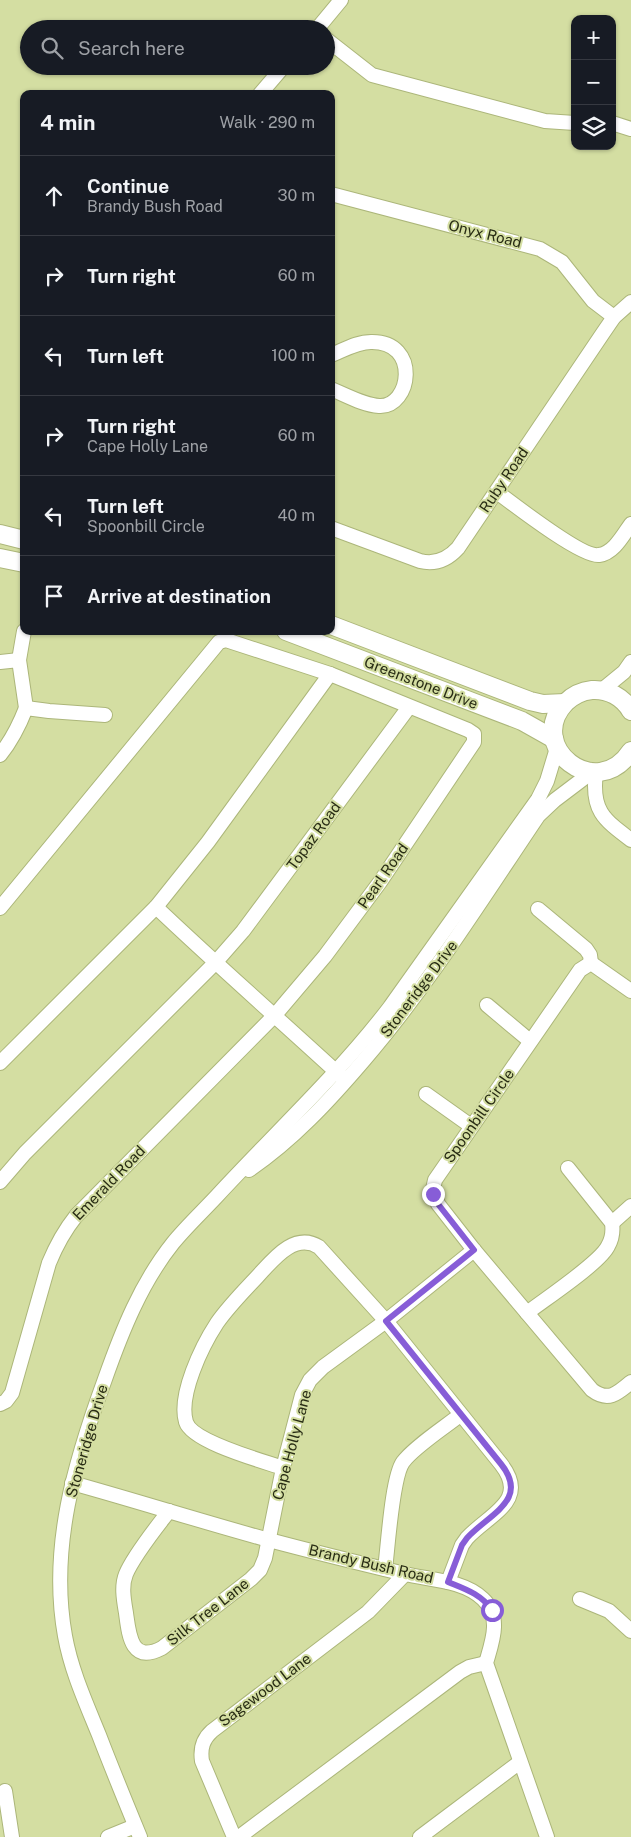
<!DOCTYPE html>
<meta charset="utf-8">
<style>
body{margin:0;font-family:"Public Sans",sans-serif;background:#20242c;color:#f1f3f6}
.controls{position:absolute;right:15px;top:15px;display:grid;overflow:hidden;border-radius:10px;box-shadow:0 1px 4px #0004}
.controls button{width:45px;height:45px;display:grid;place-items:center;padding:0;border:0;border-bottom:1px solid #363941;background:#171b24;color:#f1f3f6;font:25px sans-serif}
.stop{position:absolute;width:15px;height:15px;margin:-11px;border:4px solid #875dd7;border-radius:50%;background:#fff}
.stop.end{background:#875dd7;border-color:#fff;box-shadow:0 1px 5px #0008}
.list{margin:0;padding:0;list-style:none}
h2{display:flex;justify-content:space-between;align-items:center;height:65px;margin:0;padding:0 20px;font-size:21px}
h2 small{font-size:16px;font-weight:400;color:#9ea1a6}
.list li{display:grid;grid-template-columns:32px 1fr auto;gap:15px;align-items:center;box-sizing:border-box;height:80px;padding:0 20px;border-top:1px solid #363941}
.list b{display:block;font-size:19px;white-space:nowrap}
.list p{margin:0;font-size:16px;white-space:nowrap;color:#9ea1a6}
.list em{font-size:16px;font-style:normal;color:#9ea1a6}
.icon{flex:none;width:28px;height:28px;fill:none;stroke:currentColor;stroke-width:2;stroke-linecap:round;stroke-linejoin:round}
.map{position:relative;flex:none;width:631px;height:1837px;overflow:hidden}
.search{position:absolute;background:#171b24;box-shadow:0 1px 4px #0004;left:20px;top:20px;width:315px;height:55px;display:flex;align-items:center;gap:12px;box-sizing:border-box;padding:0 18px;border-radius:28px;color:#9ea1a6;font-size:19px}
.panel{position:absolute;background:#171b24;box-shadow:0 1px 4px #0004;left:20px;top:90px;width:315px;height:545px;border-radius:10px}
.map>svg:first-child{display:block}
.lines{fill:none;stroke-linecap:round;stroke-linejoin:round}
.minor-casing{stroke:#acb67a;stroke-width:16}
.major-casing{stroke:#acb67a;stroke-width:20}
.minor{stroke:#fff;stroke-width:14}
.major{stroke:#fff;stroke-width:18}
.route{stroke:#875dd7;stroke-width:6}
.labels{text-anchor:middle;stroke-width:4;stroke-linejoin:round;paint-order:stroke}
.street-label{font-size:15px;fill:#282c14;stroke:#d4dea2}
</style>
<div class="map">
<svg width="631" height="1837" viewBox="0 0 631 1837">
<rect width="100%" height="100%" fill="#d4dea2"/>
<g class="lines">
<!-- minor casing -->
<g class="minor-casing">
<g id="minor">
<polyline points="317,29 341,0"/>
<polyline points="326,39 372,75 545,121 575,123"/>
<polyline points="260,94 284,66"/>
<polyline points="612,123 631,129"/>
<polyline points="331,194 540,249 562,262 593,301 614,317"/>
<path d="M331 355C344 350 357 342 371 342 421 341 411 408 379 406 363 405 346 395 331 389"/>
<path d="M497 492C513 504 583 558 599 555 614 553 623 535 631 524"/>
<path d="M331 528 420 561C436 565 448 559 458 548L603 333 614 317 631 302"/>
<polyline points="24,631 19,660 26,708"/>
<polyline points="0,662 19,660"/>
<polyline points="602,690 624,672 631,662"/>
<path d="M0 755C12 740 19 726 26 708L49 711 105 715"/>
<path d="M596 772C591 810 603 819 631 840"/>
<path d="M156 907C217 965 280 1020 342 1077"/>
<path d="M0 908 219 642 226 640 232 642 330 674 468 730 474 734V742L380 882 325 956 275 1015 76 1216C64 1231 56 1246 49 1263L12 1393 6 1401 0 1404"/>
<polyline points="538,909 586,949 590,955 591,963"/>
<path d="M631 991 591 963 580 970 435 1180 433 1189 438 1204 474 1250 592 1390C608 1402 617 1394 631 1382"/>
<polyline points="487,1005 530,1041"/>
<polyline points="0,1063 156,907 208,842 330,674"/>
<polyline points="426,1094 471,1126"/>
<path d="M249 1170C293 1140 329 1101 364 1060 429 984 482 899 538 816L555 800 592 772"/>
<polyline points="0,1182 25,1153 215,963 243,931 409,707"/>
<polyline points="612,1223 631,1206"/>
<path d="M527 1313C545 1299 600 1263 608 1246 612 1239 613 1230 612 1223L568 1168"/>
<path d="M283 1468C263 1461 192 1442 186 1422 178 1395 202 1346 217 1323 229 1306 243 1292 257 1277 272 1261 294 1231 319 1247L386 1321 501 1464C530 1501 489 1514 467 1538L462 1545 448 1582"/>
<path d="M72 1483C137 1501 203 1522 269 1540 314 1552 359 1563 405 1574 430 1580 463 1580 483 1599 502 1617 492 1642 486 1663L547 1837"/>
<path d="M169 1511C156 1528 134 1555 126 1574 121 1586 124 1601 126 1613 129 1635 131 1664 162 1648L251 1579 260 1570 265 1558 283 1468 302 1395 310 1380 323 1367 386 1321 474 1250"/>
<path d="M385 1569C388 1547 392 1477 403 1462 414 1447 445 1427 460 1415"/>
<polyline points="580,1599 609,1611 631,1631"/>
<polyline points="5,1791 12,1837"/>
<polyline points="108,1837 135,1826"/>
<path d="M140 1837C126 1803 112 1769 99 1735 86 1703 71 1670 65 1636 49 1548 75 1461 105 1379 122 1331 141 1283 173 1243 186 1227 202 1212 216 1197 274 1134 338 1075 390 1007L538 799 547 781 557 748"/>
<path d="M234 1837 202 1761C200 1748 203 1739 212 1731L368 1612 405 1574"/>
<polyline points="239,1837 460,1672 469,1667 486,1663"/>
<polyline points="420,1837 520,1762"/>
</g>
</g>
<!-- major casing -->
<g class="major-casing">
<g id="major">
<polyline points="0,534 24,540"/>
<polyline points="0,558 24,563"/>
<polyline points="331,625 530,701 543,704 565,703"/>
<polyline points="286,631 522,721 554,739"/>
<path d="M631 711C623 697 608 689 592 690 582 691 572 696 565 703 525 746 596 804 631 751"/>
</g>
</g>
<!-- minor -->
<use href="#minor" class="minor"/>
<!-- major -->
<use href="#major" class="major"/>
</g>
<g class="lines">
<!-- route -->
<path class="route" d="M433 1194 438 1204 474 1250 386 1321 501 1464C530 1500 489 1514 467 1538L462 1545 448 1582C465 1589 481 1594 492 1610"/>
</g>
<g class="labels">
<!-- street labels -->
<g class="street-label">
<text transform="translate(485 234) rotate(14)" y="5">Onyx Road</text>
<text transform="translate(504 480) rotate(-56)" y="5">Ruby Road</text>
<text transform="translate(421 683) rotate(21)" y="5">Greenstone Drive</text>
<text transform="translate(314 836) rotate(-54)" y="5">Topaz Road</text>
<text transform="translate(383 876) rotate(-55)" y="5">Pearl Road</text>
<text transform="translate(419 989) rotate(-53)" y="5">Stoneridge Drive</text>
<text transform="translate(479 1116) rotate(-55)" y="5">Spoonbill Circle</text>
<text transform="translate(109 1183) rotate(-46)" y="5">Emerald Road</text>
<text transform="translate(87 1441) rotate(-74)" y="5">Stoneridge Drive</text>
<text transform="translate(292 1445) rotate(-75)" y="5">Cape Holly Lane</text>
<text transform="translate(371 1564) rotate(13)" y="5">Brandy Bush Road</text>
<text transform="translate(208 1612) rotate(-38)" y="5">Silk Tree Lane</text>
<text transform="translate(265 1690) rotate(-37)" y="5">Sagewood Lane</text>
</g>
</g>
</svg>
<div class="controls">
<button>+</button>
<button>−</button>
<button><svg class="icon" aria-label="layers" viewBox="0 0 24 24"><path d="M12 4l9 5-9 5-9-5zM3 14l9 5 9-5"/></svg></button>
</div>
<div class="stop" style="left:492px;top:1610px"></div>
<div class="stop end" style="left:433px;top:1194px"></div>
<div class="search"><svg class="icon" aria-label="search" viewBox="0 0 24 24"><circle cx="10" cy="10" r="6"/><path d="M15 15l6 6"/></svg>Search here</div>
<section class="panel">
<h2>4 min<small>Walk · 290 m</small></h2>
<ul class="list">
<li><svg class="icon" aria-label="ahead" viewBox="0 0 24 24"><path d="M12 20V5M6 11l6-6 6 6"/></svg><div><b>Continue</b><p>Brandy Bush Road</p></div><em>30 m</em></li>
<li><svg class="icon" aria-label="right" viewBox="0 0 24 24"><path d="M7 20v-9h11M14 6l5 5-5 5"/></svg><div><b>Turn right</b></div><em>60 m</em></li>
<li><svg class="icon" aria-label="left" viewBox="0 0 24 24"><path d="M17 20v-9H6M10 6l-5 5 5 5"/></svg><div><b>Turn left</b></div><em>100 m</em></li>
<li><svg class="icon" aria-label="right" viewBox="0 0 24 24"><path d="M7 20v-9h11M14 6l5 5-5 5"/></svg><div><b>Turn right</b><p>Cape Holly Lane</p></div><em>60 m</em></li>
<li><svg class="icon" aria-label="left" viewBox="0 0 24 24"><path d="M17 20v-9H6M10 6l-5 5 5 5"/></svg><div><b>Turn left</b><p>Spoonbill Circle</p></div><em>40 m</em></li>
<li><svg class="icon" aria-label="arrive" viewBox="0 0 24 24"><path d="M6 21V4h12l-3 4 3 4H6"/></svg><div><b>Arrive at destination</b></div></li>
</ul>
</section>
</div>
